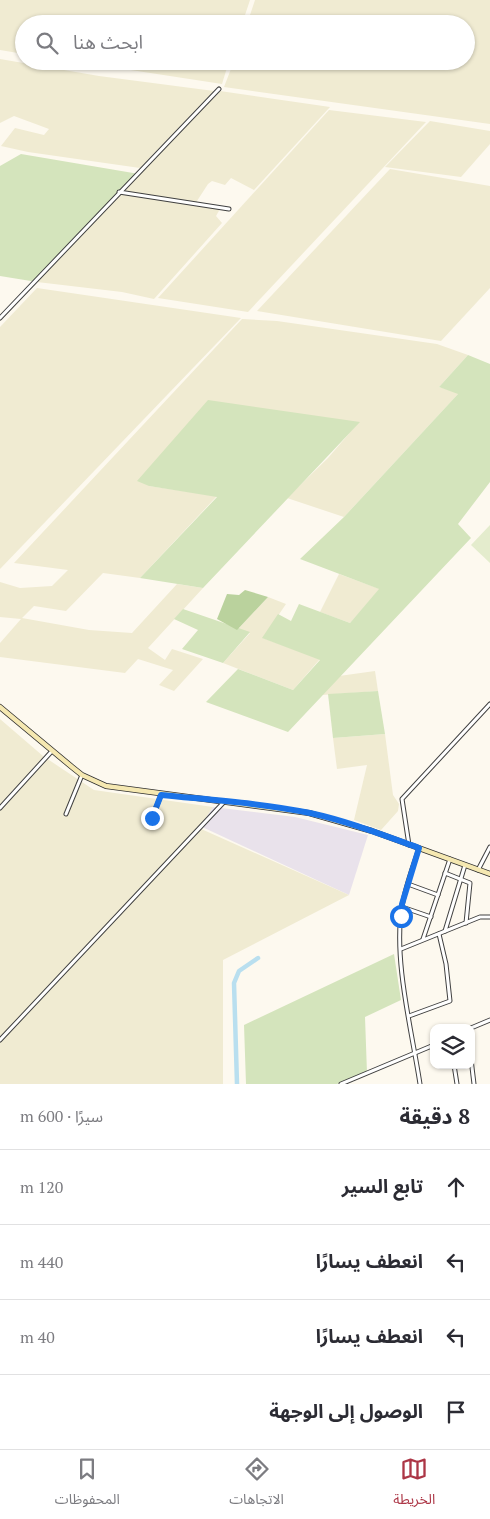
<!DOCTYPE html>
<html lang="ar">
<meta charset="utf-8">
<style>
body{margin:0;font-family:"PT Serif","Noto Sans Arabic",serif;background:#f2f2f3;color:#2b2b33;direction:rtl}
.controls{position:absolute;right:15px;bottom:15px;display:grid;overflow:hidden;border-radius:10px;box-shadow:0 1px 4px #0004}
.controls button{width:45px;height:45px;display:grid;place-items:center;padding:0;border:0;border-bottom:1px solid #e1e1e2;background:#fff;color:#2b2b33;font:25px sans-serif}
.stop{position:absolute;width:15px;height:15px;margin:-11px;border:4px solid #1a73e8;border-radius:50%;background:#fff}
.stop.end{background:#1a73e8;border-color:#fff;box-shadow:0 1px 5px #0008}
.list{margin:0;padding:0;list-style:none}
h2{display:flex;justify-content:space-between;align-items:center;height:65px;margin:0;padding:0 20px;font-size:21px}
h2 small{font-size:16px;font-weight:400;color:#7c7c81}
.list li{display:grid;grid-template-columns:32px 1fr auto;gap:15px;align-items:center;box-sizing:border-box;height:75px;padding:0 20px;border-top:1px solid #e1e1e2}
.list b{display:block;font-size:19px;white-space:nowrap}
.list em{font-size:16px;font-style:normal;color:#7c7c81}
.icon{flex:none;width:28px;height:28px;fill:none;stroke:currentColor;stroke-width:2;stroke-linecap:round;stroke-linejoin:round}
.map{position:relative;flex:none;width:490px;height:1084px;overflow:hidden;direction:ltr}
.search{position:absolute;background:#fff;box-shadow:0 1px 4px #0004;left:15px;right:15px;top:15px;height:55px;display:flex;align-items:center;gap:12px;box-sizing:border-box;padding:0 18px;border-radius:28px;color:#7c7c81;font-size:19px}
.sheet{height:365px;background:#fff}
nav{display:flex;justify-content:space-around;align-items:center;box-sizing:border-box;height:70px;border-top:1px solid #e1e1e2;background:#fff;font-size:14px;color:#7c7c81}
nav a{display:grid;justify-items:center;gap:2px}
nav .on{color:#ac3646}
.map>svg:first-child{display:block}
.industrial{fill:#e9e2eb}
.farmland{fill:#f0ebd2}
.green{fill:#d4e4bc}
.forest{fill:#bad29d}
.pitch{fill:#e4eccd}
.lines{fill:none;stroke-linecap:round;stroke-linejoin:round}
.canal{stroke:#b9dfef;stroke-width:4.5}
.minor-casing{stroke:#404040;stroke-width:5}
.secondary-casing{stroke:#2f2f2f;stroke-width:6}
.minor{stroke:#fff;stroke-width:3}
.secondary{stroke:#f5e8b1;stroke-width:4.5}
.route{stroke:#1a73e8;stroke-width:6}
</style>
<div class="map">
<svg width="490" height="1084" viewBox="0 0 490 1084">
<rect width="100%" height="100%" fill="#fdf9ef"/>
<!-- industrial -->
<polygon class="industrial" points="213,807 295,817 368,835 349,895 200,826"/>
<!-- farmland -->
<g class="farmland">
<polygon points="0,0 250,0 242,24 24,24 24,54 0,50"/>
<polygon points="255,0 490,0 490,124 224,87 234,61 466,61 466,24 247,24"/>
<polygon points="0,59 99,76 214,91 140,168 28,152 1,146 15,128 44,135 49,129 14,116 0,123"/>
<polygon points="72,61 229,61 222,84"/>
<polygon points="220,91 330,107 254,190 231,178 225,185 212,181 208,184 197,201 198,205 220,209 216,216 222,223 154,299 122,292 37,282"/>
<polygon points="329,110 426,122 248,312 158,298"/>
<polygon points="430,121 490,131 490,144 461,177 385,167"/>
<polygon points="390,169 490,186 490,288 441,341 257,311"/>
<polygon points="37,288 241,318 0,569 0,327"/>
<polygon points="242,319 277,321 437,344 468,355 439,387 459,393 344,517 287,498 328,458 359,422 149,486 217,496 140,578 103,573 66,611 34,606 22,618 89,630 132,633 177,584 203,588 148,648 165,660 172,649 203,659 174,691 159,685 173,670 138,659 125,673 0,657 0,643 21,619 0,617 0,582 20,588 52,586 68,570 14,563"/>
<polygon points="339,574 380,589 350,623 320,612"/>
<polygon points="268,597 286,604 263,638 320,659 293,690 223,663 250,633 237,630"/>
<polygon points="375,671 378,691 322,695 339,676"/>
<polygon points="0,719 43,756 94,790 213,807 199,828 349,895 223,960 223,1084 0,1084"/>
<polygon points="385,734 393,795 399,804 398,811 381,830 354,820 367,765 337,769 333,738"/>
</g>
<!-- green -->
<g class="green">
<polygon points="21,154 139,174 37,282 0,276 0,166"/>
<polygon points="468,355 490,364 490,482 458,524 471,538 288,732 206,702 238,669 293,690 320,660 262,638 278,614 291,621 299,604 350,623 379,589 300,559 344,517 458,394 439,387"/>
<polygon points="208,400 360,422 203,588 140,578 217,497 149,486 137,481"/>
<polygon points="183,609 250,632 223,663 182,649 198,630 174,619"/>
<polygon points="378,691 385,734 333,738 328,694"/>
<polygon points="394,954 401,1000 365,1017 367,1073 337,1084 246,1084 244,1025"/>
</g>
<!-- forest -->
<polygon class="forest" points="245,590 268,597 237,630 217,619 227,594 239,595"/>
<!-- pitch -->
<polygon class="pitch" points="490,525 490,563 471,545"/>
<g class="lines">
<!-- canal -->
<polyline class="canal" points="237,1084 234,983 239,971 258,958"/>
<!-- minor casing -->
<g class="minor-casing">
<g id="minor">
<polyline points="119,192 229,209"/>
<polyline points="0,318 219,89"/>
<polyline points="0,808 52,751"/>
<polyline points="66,814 82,775"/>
<polyline points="152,818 161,795"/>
<polyline points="409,845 402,799 490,704"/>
<path d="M419 848C413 867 405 887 402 907 393 959 412 1031 420 1084"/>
<polyline points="478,870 490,847"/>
<polyline points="445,873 470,883 466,923"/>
<polyline points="408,884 438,895"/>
<polyline points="402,907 431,917"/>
<polyline points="445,931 465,865"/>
<polyline points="423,939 450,859"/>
<polyline points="401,949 480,917 490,917"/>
<polyline points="409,1016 450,1001 446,964 439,934"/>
<polyline points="471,1028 490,1020"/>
<polyline points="0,1040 224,802"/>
<polyline points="471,1059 474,1084"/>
<polyline points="454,1065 457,1084"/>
<polyline points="341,1084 434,1045"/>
</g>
</g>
<!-- secondary casing -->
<g class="secondary-casing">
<polyline id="secondary" points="0,707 72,767 82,775 106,786 309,813 372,831 490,874"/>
</g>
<!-- minor -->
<use href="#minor" class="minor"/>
<!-- secondary -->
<use href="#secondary" class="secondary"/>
</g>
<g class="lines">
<!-- route -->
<path class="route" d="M152 818 161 795C211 800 261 803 310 813 347 821 383 835 419 848L402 904 401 916"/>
</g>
</svg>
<div class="controls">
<button><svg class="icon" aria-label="layers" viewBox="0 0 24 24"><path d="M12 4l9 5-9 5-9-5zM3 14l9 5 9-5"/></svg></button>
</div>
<div class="stop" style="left:401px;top:916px"></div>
<div class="stop end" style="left:152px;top:818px"></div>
<div class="search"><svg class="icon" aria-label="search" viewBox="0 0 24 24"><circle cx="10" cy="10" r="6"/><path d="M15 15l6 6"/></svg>ابحث هنا</div>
</div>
<section class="sheet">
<h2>8 دقيقة<small>سيرًا · 600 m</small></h2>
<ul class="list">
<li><svg class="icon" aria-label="ahead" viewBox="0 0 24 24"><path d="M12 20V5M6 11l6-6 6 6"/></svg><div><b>تابع السير</b></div><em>120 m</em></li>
<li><svg class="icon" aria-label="left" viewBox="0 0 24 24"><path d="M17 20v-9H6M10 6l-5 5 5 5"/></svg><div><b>انعطف يسارًا</b></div><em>440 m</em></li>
<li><svg class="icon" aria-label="left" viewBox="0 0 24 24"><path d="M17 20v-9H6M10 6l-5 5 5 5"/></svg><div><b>انعطف يسارًا</b></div><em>40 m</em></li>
<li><svg class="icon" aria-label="arrive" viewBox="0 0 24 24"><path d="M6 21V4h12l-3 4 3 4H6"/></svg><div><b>الوصول إلى الوجهة</b></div></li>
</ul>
</section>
<nav>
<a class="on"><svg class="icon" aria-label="map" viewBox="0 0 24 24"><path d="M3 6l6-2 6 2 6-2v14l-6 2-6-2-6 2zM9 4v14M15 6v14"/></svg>الخريطة</a>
<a><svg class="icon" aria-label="directions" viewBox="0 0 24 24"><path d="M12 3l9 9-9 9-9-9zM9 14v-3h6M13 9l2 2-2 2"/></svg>الاتجاهات</a>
<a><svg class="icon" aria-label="saved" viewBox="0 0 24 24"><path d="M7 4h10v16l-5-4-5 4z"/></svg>المحفوظات</a>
</nav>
